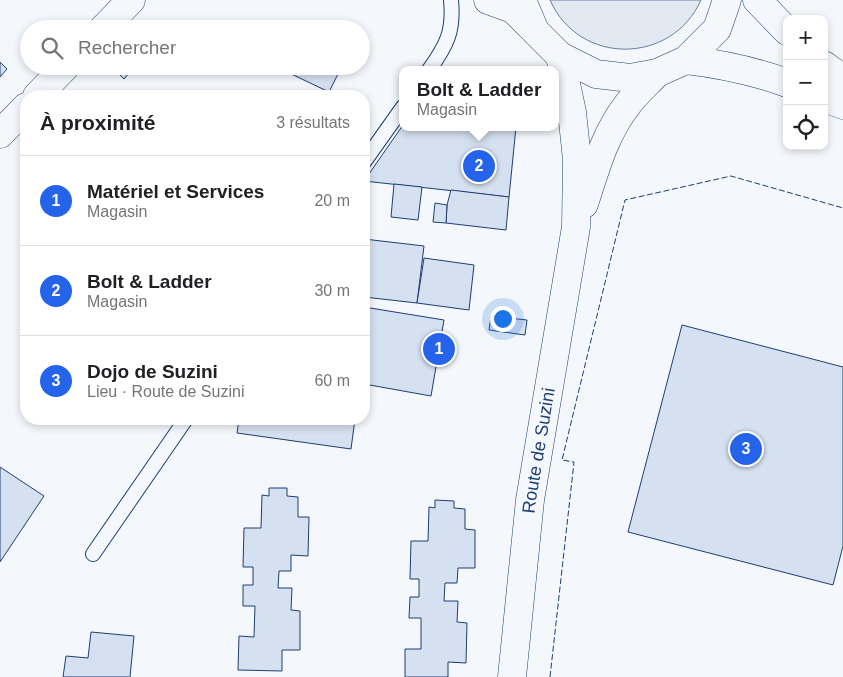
<!DOCTYPE html>
<html lang="fr">
<meta charset="utf-8">
<style>
body{margin:0;font-family:Helvetica,sans-serif;background:#f6f6f6;color:#202124}
.controls{position:absolute;right:15px;top:15px;display:grid;overflow:hidden;border-radius:10px;box-shadow:0 2px 8px #0003}
.controls button{width:45px;height:45px;display:grid;place-items:center;padding:0;border:0;border-bottom:1px solid #e0e0e0;background:#fff;color:#202124;font:25px sans-serif}
.you{position:absolute;left:502px;top:318px;width:18px;height:18px;margin:-12px;border:4px solid #fff;border-radius:50%;background:#1a73e8;box-shadow:0 0 0 8px #1a73e833}
.badge{display:grid;place-items:center;width:32px;height:32px;border-radius:50%;background:#2563eb;color:#fff;font-size:16px;font-weight:700}
.pin{position:absolute;translate:-50% -50%;border:2px solid #fff;box-shadow:0 1px 5px #0006}
.popup{position:absolute;left:399px;top:66px;width:160px;height:65px;box-sizing:border-box;display:grid;place-content:center;border-radius:10px;background:#fff;filter:drop-shadow(0 1px 4px #0005);font-size:16px;white-space:nowrap;color:#757577}
.popup b{font-size:19px;color:#202124}
.popup::after{content:'';position:absolute;left:50%;top:100%;margin-left:-10px;border:10px solid transparent;border-top-color:#fff}
.list{margin:0;padding:0;list-style:none}
h2{display:flex;justify-content:space-between;align-items:center;height:65px;margin:0;padding:0 20px;font-size:21px}
h2 small{font-size:16px;font-weight:400;color:#757577}
.list li{display:grid;grid-template-columns:32px 1fr auto;gap:15px;align-items:center;box-sizing:border-box;height:90px;padding:0 20px;border-top:1px solid #e0e0e0}
.list b{display:block;font-size:19px;white-space:nowrap}
.list p{margin:0;font-size:16px;white-space:nowrap;color:#757577}
.list em{font-size:16px;font-style:normal;color:#757577}
.icon{flex:none;width:28px;height:28px;fill:none;stroke:currentColor;stroke-width:2;stroke-linecap:round;stroke-linejoin:round}
.map{position:relative;flex:none;width:843px;height:677px;overflow:hidden}
.search{position:absolute;background:#fff;box-shadow:0 2px 8px #0003;left:20px;top:20px;width:350px;height:55px;display:flex;align-items:center;gap:12px;box-sizing:border-box;padding:0 18px;border-radius:28px;color:#757577;font-size:19px}
.panel{position:absolute;background:#fff;box-shadow:0 2px 8px #0003;left:20px;top:90px;width:350px;height:335px;border-radius:20px}
.map>svg:first-child{display:block}
.green{fill:#e3e9f0;stroke:#687fa3}
.building{fill:#d5e0f0;stroke:#1d3f73}
.lines{fill:none;stroke-linecap:round;stroke-linejoin:round}
.service-casing{stroke:#1d3f73;stroke-width:16}
.minor-casing{stroke:#1d3f73;stroke-width:29}
.tertiary-casing{stroke:#1d3f73;stroke-width:29}
.secondary-casing{stroke:#1d3f73;stroke-width:29}
.service{stroke:#f4f7fb;stroke-width:14}
.minor{stroke:#f4f7fb;stroke-width:28}
.tertiary{stroke:#f4f7fb;stroke-width:28}
.secondary{stroke:#f4f7fb;stroke-width:28}
.fence{stroke:#1d3f73;stroke-width:1;stroke-dasharray:6 2.5;stroke-linecap:butt}
.labels{text-anchor:middle;stroke-width:4;stroke-linejoin:round;paint-order:stroke}
.street-label{font-size:18px;fill:#1d3f73;stroke:#f4f7fb}
</style>
<div class="map">
<svg width="843" height="677" viewBox="0 0 843 677">
<rect width="100%" height="100%" fill="#f4f7fb"/>
<!-- green -->
<path class="green" d="M550 0H701C672 65 579 66 550 0Z"/>
<!-- building -->
<g class="building">
<polygon points="130,20 139,29 129,29 125,25"/>
<polygon points="309,22 324,29 305,29"/>
<polygon points="0,62 7,69 0,77"/>
<polygon points="98,66 124,66 118,73 112,68 106,74"/>
<polygon points="124,66 135,66 124,79 118,73"/>
<polygon points="287,66 342,66 329,92 285,71"/>
<polygon points="403,125 403,127 516,127 509,197 364,181"/>
<polygon points="394,184 422,187 418,220 391,217"/>
<polygon points="451,190 509,197 506,230 446,223 447,205"/>
<polygon points="435,203 447,205 446,223 433,222"/>
<polygon points="364,239 424,246 417,303 364,297"/>
<polygon points="424,258 474,265 469,310 417,303"/>
<polygon points="364,307 444,320 431,396 364,384"/>
<polygon points="491,316 527,320 525,335 489,330"/>
<polygon points="682,325 843,367 843,546 833,585 628,532"/>
<polygon points="239,419 355,419 351,449 237,433"/>
<polygon points="0,467 44,496 0,562"/>
<polygon points="269,488 287,488 287,496 298,497 298,517 309,517 308,556 291,555 291,571 279,571 278,588 292,588 291,610 300,611 300,650 282,650 282,671 238,670 239,636 254,637 255,606 243,606 243,585 253,585 253,567 243,567 244,528 261,528 262,495 269,496"/>
<polygon points="435,500 454,501 454,508 465,509 465,529 475,530 475,568 458,568 457,583 445,583 444,601 458,601 457,622 467,623 466,663 448,662 448,677 405,677 405,649 421,649 421,618 409,618 410,597 419,597 419,579 410,579 411,541 428,541 429,507 435,508"/>
<polygon points="91,632 134,636 130,677 63,677 66,656 88,658"/>
</g>
<g class="lines">
<!-- service casing -->
<g class="service-casing">
<g id="service">
<path d="M429 70C447 45 454 31 451 0"/>
<polyline points="364,162 403,107"/>
<polyline points="93,554 186,419"/>
</g>
</g>
<!-- minor casing -->
<g class="minor-casing">
<g id="minor">
<polyline points="103,29 131,0"/>
<polyline points="37,96 66,66"/>
<polyline points="0,134 26,107"/>
</g>
</g>
<!-- tertiary casing -->
<g class="tertiary-casing">
<g id="tertiary">
<path d="M584 204C595 170 605 133 628 104 636 93 648 83 657 73"/>
<path id="s1" d="M512 677 530 500 576 227 577 160 574 131 572 112 560 56"/>
</g>
</g>
<!-- secondary casing -->
<g class="secondary-casing">
<g id="secondary">
<polyline points="488,0 513,9 532,28"/>
<polyline points="522,0 535,31 560,56 596,74 630,78 657,73 686,60 717,29 727,0"/>
<polyline points="757,0 787,31"/>
<path d="M686 60C721 64 754 71 787 83"/>
<polyline points="824,65 843,79"/>
<polyline points="824,98 843,105"/>
</g>
</g>
<!-- service -->
<use href="#service" class="service"/>
<!-- minor -->
<use href="#minor" class="minor"/>
<!-- tertiary -->
<use href="#tertiary" class="tertiary"/>
<!-- secondary -->
<use href="#secondary" class="secondary"/>
<!-- fence -->
<polyline class="fence" points="550,677 574,462 562,460 625,200 731,176 843,208"/>
</g>
<g class="labels">
<!-- street labels -->
<g class="street-label">
<text dy="6" stroke="none"><textPath href="#s1" startOffset="228">Route de Suzini</textPath></text>
</g>
</g>
</svg>
<div class="controls">
<button>+</button>
<button>−</button>
<button><svg class="icon" aria-label="locate" viewBox="0 0 24 24"><circle cx="12" cy="12" r="6"/><path d="M12 2v4M12 18v4M2 12h4M18 12h4"/></svg></button>
</div>
<div class="you"></div>
<div class="pin badge" style="left:439px;top:349px">1</div>
<div class="pin badge" style="left:479px;top:166px">2</div>
<div class="popup"><b>Bolt &amp; Ladder</b>Magasin</div>
<div class="pin badge" style="left:746px;top:449px">3</div>
<div class="search"><svg class="icon" aria-label="search" viewBox="0 0 24 24"><circle cx="10" cy="10" r="6"/><path d="M15 15l6 6"/></svg>Rechercher</div>
<section class="panel">
<h2>À proximité<small>3 résultats</small></h2>
<ul class="list">
<li><span class="badge">1</span><div><b>Matériel et Services</b><p>Magasin</p></div><em>20 m</em></li>
<li><span class="badge">2</span><div><b>Bolt &amp; Ladder</b><p>Magasin</p></div><em>30 m</em></li>
<li><span class="badge">3</span><div><b>Dojo de Suzini</b><p>Lieu · Route de Suzini</p></div><em>60 m</em></li>
</ul>
</section>
</div>
